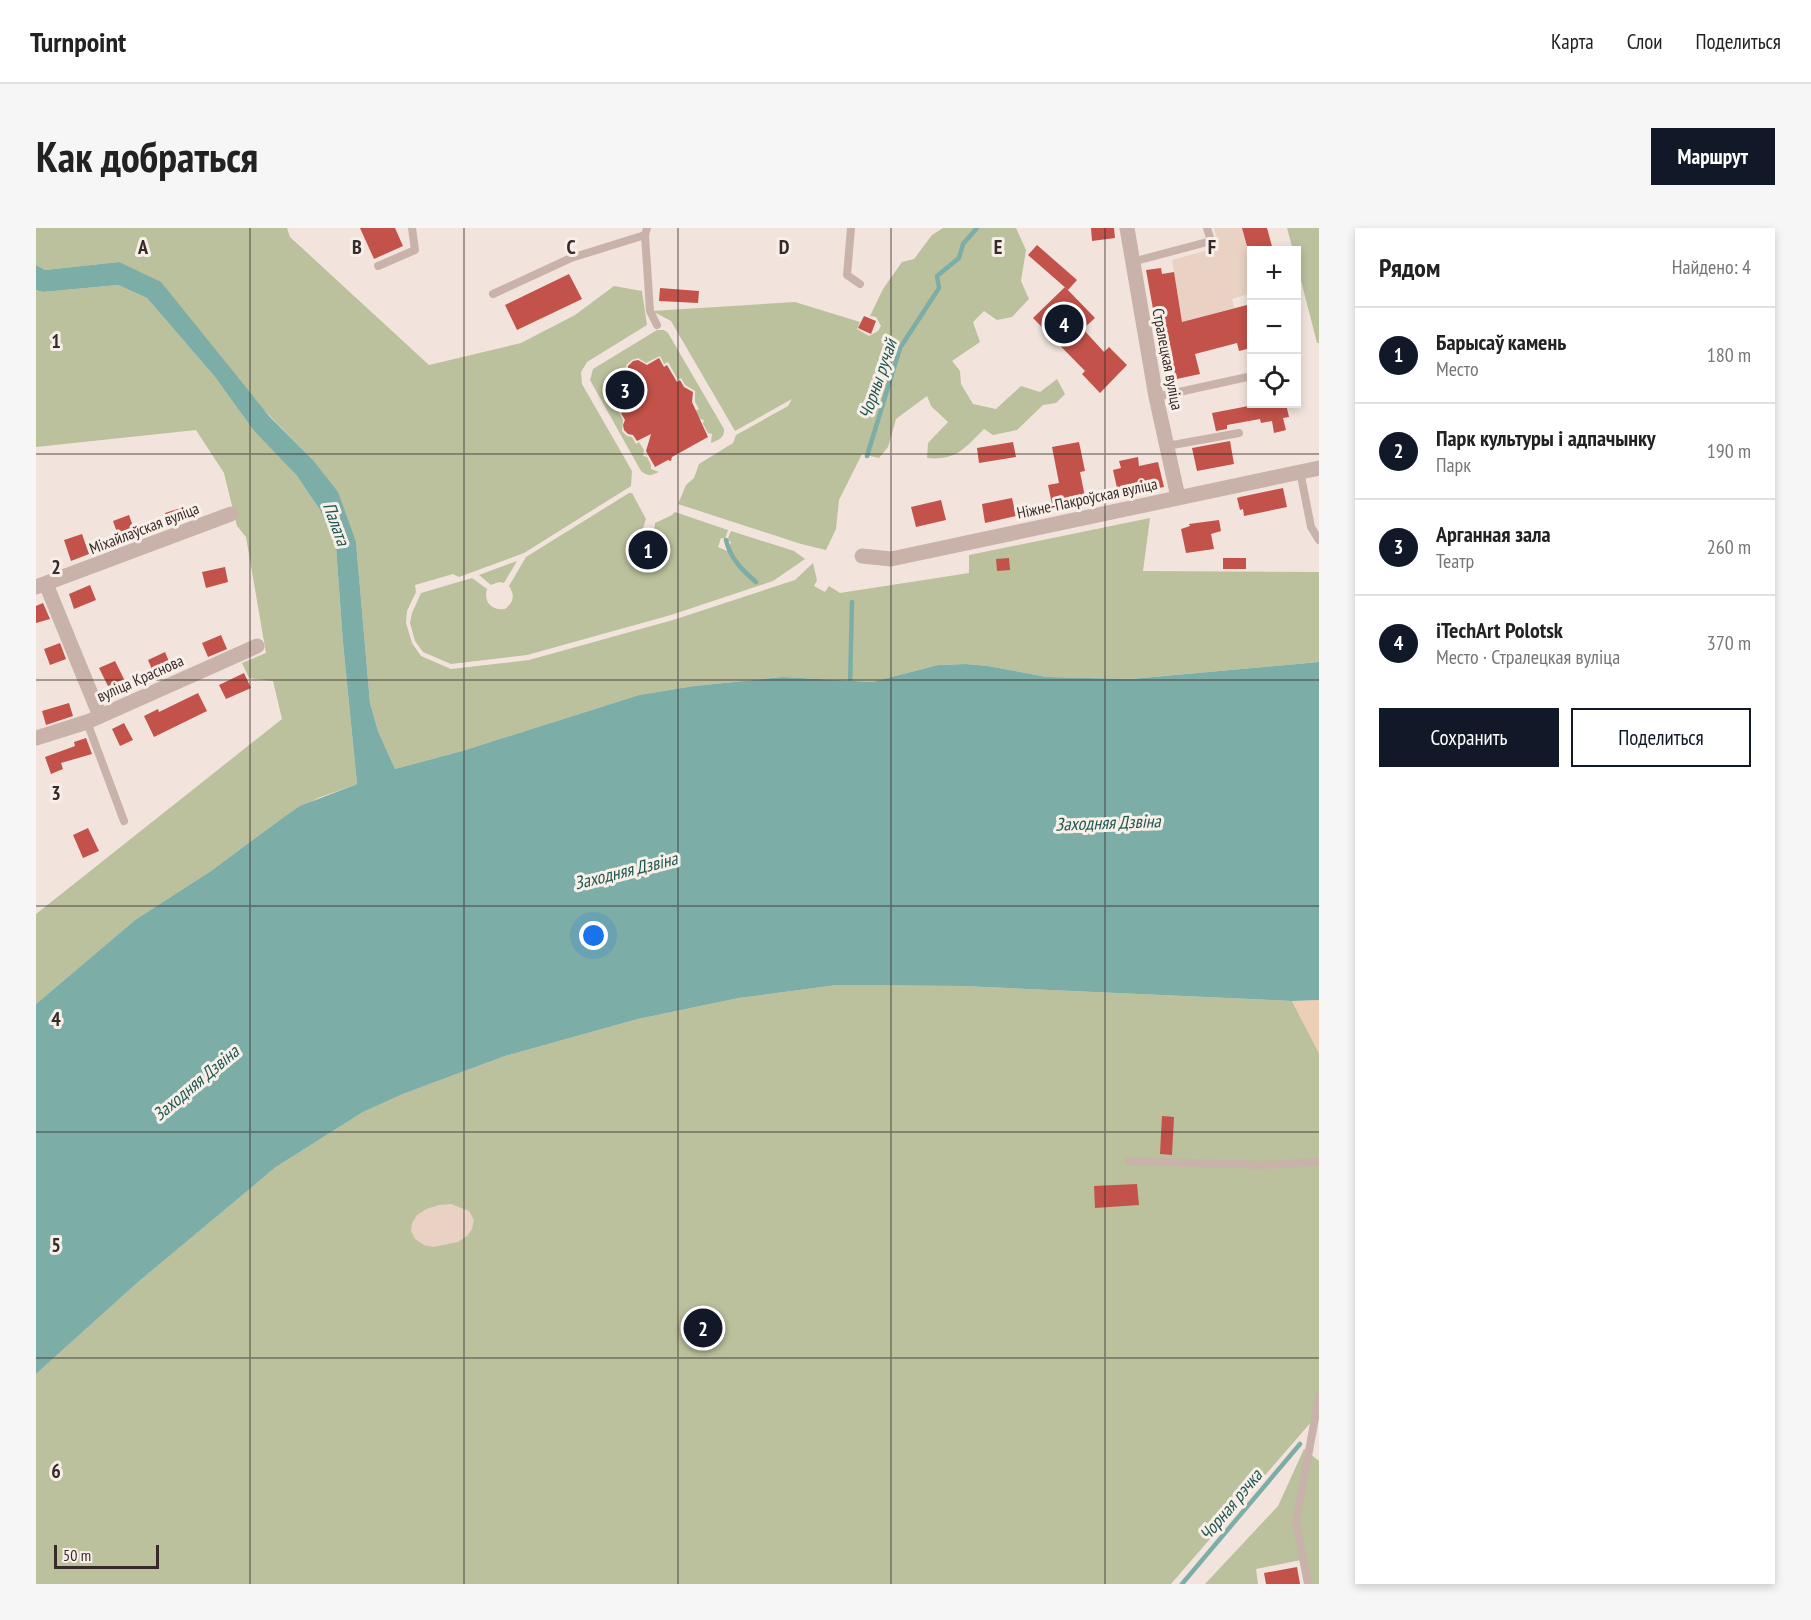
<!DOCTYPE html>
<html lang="ru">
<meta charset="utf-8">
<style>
body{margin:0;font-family:"PT Sans Narrow",sans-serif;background:#f6f6f6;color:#222}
.controls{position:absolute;right:18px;top:18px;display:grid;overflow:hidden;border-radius:0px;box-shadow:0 3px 9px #0003}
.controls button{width:54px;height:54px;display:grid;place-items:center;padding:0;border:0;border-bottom:2px solid #e0e0e0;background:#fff;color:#222;font:30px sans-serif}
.scale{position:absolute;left:18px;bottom:15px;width:105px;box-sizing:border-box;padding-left:6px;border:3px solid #372b29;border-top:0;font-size:16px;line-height:21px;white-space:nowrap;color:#372b29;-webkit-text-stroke:4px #f9efe9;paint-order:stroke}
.you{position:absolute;left:558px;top:708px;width:21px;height:21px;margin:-15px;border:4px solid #fff;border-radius:50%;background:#1a73e8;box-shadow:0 0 0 9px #1a73e833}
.badge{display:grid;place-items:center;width:39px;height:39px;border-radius:50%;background:#111827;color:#fff;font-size:20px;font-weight:700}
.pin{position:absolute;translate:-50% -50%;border:3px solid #fff;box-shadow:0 2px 6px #0006}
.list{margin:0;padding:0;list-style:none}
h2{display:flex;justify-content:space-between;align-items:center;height:78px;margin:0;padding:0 24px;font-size:26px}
h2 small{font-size:20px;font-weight:400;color:#767676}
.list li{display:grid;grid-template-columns:39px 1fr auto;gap:18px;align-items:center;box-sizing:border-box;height:96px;padding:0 24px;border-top:2px solid #e0e0e0}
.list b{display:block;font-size:22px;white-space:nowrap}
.list p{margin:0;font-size:20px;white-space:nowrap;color:#767676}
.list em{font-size:20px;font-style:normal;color:#767676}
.actions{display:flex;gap:12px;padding:18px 24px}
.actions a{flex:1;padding:14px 0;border:2px solid #111827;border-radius:0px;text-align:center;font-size:21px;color:#111827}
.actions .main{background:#111827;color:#fff}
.icon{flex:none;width:33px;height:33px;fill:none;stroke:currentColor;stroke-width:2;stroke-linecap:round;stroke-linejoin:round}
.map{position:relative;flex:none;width:1283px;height:1356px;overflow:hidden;border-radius:0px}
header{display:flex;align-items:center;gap:36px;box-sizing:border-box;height:84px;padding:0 30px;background:#fff;border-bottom:2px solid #e0e0e0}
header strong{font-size:28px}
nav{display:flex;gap:33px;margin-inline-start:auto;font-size:21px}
.intro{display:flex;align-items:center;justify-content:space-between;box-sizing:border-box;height:144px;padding:0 36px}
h1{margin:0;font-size:42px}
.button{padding:15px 27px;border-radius:0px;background:#111827;color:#fff;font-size:21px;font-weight:700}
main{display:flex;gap:36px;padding:0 36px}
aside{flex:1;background:#fff;border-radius:0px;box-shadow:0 3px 9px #0003}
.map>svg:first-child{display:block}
.green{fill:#bbc09d}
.sand{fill:#eccfb4}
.plaza{fill:#e9d2c4}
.water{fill:#7caea7}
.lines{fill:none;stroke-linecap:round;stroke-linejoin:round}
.stream{stroke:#7caea7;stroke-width:4.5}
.building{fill:#c2524a}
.lane{stroke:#c9b2a9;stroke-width:8}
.street{stroke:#c9b2a9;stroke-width:15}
.grid{fill:none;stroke:#372b29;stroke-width:1.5;stroke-opacity:0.55}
.labels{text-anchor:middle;stroke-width:6;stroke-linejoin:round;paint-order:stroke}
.street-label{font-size:16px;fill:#372b29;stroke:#f9efe9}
.water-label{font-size:18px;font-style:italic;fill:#1f5751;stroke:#f9efe9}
.grid-label{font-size:20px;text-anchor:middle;font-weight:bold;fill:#372b29;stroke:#f9efe9;stroke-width:6;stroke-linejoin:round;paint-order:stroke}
</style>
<header>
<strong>Turnpoint</strong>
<nav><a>Карта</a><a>Слои</a><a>Поделиться</a></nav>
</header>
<div class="intro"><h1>Как добраться</h1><a class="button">Маршрут</a></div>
<main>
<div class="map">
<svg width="1283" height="1356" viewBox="0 0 1283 1356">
<rect width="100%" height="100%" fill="#f2e4dd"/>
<!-- green -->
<g class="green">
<polygon points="0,0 251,0 254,9 393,137 485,115 539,87 578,58 606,63 611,97 551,134 545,144 546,156 596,243 595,258 488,325 423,349 417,346 379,357 380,364 371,383 370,395 376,415 385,428 415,441 493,432 637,392 759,352 777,335 781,352 778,358 789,364 793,358 804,365 933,345 933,327 1114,290 1107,343 1283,344 1283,434 1095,451 1011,449 952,438 930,436 902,437 836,454 747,449 658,458 603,467 426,523 359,541 342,503 334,475 320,314 276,231 83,34 9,42 0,37"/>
<path d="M907 0H980L990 22 985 53 993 71 976 89 961 92 948 83 937 94 944 114 916 133 924 143 925 156 937 176 960 181 985 158 1004 164 1021 151 1029 166 1020 175 1007 177 981 202 957 207 948 201C929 220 920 233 891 230L892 215 912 194 895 178 891 168 860 191 852 219 843 230 826 226 803 272 800 301 790 322 765 316 642 276 650 257 658 250 663 236 697 215 700 207 752 178 756 171 699 203 635 93 616 83 759 74 824 94 821 101 833 108 842 103 845 98 840 89 834 88 847 61 866 34 878 31 896 7Z"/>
<polygon points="1251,0 1283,0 1283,115 1281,115 1261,37 1260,22 1257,22"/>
<polygon points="82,57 111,70 179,149 218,203 261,248 284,282 300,319 307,415 321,556 282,570 241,594 175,643 99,692 0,776 0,686 246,491 237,453 213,450 206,435 230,425 210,309 201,298 188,245 160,202 0,219 0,62 7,64"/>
<path d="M621 102H628L632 105 688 201C689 210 682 212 675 215L676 206 672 205 667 196 668 192 664 191 659 183 663 181 659 174V163L649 157 645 150 642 152 632 134 628 136 624 128 610 135 602 130 596 132 590 137 591 146 576 154 581 162 576 165 586 182 583 184 587 192 586 203 591 208 596 209 600 216 603 214 608 222 607 228 611 229 615 237V241L623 244C616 247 612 249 605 243L554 152 557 141Z"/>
<path d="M593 265H596L610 291 599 325 607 338 619 337 626 332 618 306 619 295 636 287 639 284 692 302 689 311 685 310 682 319 691 323 695 314 691 312 695 303 758 323 769 331 737 353 635 387 491 427 415 436 387 424 379 413 374 395 376 385 385 365 436 350 451 361C447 374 456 383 469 381 478 374 479 367 473 358L490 329Z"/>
<polygon points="481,333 468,355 463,354 455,357 443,347"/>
<polygon points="801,757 926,758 1256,773 1283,825 1283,1185 1135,1356 0,1356 0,1146 101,1055 240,939 327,884 367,866 469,828 602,791 703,770"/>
<polygon points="1268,1221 1283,1233 1283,1356 1275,1356 1270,1331 1220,1341 1222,1356 1169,1356 1242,1278"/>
</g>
<!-- sand -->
<polygon class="sand" points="1283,772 1283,825 1256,773"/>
<!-- plaza -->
<g class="plaza">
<polygon points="1178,0 1206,0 1215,36 1215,65 1196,71 1198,80 1146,94 1136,32 1183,19"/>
<polygon points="415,976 433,983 438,992 436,1001 431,1008 422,1014 397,1019 388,1017 379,1011 375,1003 376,995 381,987 390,981 403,977"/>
</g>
<!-- water -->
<polygon class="water" points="83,34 125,54 233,188 276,231 302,264 320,314 334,475 342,503 359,541 426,523 603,467 658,458 747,449 836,454 902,437 930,436 952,438 1011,449 1095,451 1283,434 1283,772 1256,773 926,758 801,757 703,770 602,791 469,828 367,866 327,884 240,939 101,1055 0,1146 0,776 99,692 175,643 241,594 264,578 321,556 307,415 300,319 284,282 261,248 218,203 179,149 111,70 82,57 7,64 0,62 0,37 9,42"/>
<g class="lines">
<!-- stream -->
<g class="stream">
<polyline points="831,228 864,120 903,60 901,48 923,30 927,16 941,0"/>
<path d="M690 312C694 330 706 342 720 354"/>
<polyline points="814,458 816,374"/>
<polyline points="1146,1356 1264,1216"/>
</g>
</g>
<!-- building -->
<g class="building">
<polygon points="324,0 359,0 367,18 338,31"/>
<polygon points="1055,0 1078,0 1079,10 1056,13"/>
<polygon points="1206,0 1231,0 1237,22 1212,22"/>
<polygon points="1001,17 1041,52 1032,62 992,27"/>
<polygon points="1125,40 1126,46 1138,44 1146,94 1211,77 1215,93 1215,120 1203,123 1201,115 1159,126 1164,146 1136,152 1120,91 1119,92 1110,42"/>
<polygon points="533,46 546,71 481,102 469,77"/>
<polygon points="1029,59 1059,90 1047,101 1068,124 1073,119 1091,137 1064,165 1046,146 1049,143 997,90"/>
<polygon points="624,60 663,63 662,75 623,73"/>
<polygon points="828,88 840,93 835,106 822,100"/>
<polygon points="623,130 628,139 631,137 641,154 644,152 648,159 657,164 656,174 672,209 636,229 635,233 632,232 619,239 610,223 615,206 601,213 597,207 592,206 588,202 587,197 589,192 585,185 589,183 579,165 583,163 579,155 592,147 592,138 597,133 602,132 611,137"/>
<polygon points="1223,176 1250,176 1253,189 1247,190 1250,202 1238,205 1236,193 1225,195 1224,191 1191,197 1191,201 1180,203 1176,185"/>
<polygon points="1194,213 1198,236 1161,243 1156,220"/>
<polygon points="977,214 980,229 943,235 941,220"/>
<polygon points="1043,214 1049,243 1044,244 1050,274 1017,281 1012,257 1023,255 1016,219"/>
<polygon points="1102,229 1103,238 1122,234 1128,259 1083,269 1077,242 1085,240 1083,233"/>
<polygon points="1247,260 1251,279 1208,288 1207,281 1204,282 1201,270 1204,269"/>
<polygon points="976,270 980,288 949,295 946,276"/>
<polygon points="905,272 910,292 880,299 875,279"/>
<polygon points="148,279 153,291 134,299 129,285"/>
<polygon points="93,287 101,310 85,316 77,293"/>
<polygon points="1183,292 1185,303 1175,306 1178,321 1150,325 1145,301 1154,298 1153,296"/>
<polygon points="46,306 53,326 35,333 28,312"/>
<polygon points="973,330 974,342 961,343 960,331"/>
<rect x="1187" y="330" width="23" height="11"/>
<polygon points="189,339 192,354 170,360 166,344"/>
<polygon points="54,357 60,372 38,381 33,366"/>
<polygon points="7,375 14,391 0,395 0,378"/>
<polygon points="185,407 191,421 172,429 166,415"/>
<polygon points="24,415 30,431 14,437 8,421"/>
<polygon points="129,424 137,443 120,451 112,432"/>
<polygon points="79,433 88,451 72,458 63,440"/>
<polygon points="208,445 215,460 190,471 183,457"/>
<polygon points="162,465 171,483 118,509 108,488 122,481 123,484"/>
<polygon points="33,475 37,488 10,497 6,483"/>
<polygon points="88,495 97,512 84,518 76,501"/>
<polygon points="50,510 56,526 25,535 27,541 15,546 9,529 39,518 38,514"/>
<polygon points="52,600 63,623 47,630 37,607"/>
<polygon points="1126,888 1138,889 1136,927 1124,926"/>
<polygon points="1101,956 1103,977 1059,980 1058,958"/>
<polygon points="1261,1339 1264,1356 1230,1356 1228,1345"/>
</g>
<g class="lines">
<!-- lane -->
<g class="lane">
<polyline points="611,0 609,7 614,83 621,97"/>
<polyline points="815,0 811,47 824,56"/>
<polyline points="1096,34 1175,13 1171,0"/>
<polyline points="342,38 379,22 376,0"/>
<polyline points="457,66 535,30 609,7"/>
<polyline points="1120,169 1216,148"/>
<polyline points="1131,218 1203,205"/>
<polyline points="1264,243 1275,299 1283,312"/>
<polyline points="51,494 88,593"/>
<polyline points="1093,933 1227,937 1283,934"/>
<polyline points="1272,1356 1260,1294 1283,1168"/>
</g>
<!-- street -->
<g class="street">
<polyline points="1091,0 1120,169 1142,269"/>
<polyline points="826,328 855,331 1283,240"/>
<polyline points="10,356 64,488"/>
<polyline points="0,359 195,286"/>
<polyline points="0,510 51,494 221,418"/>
</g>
</g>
<!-- grid -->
<path class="grid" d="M214 0V1356M428 0V1356M642 0V1356M855 0V1356M1069 0V1356M0 226H1283M0 452H1283M0 678H1283M0 904H1283M0 1130H1283"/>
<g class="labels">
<!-- street labels -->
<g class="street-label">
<text transform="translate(1132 131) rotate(79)" y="6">Стралецкая вуліца</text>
<text transform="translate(1051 270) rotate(-12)" y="6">Ніжне-Пакроўская вуліца</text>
<text transform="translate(108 300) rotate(-21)" y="6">Міхайлаўская вуліца</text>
<text transform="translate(104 450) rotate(-24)" y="6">вуліца Краснова</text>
</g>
<!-- water labels -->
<g class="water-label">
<text transform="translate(842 151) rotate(-71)" y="6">Чорны ручай</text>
<text transform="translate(300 296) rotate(70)" y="6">Палата</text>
<text transform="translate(1072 595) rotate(-2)" y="6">Заходняя Дзвіна</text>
<text transform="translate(590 643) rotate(-14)" y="6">Заходняя Дзвіна</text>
<text transform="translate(160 855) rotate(-40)" y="6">Заходняя Дзвіна</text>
<text transform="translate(1195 1277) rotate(-50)" y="6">Чорная рэчка</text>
</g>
</g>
<g class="grid-label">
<text x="107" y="26">A</text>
<text x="321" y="26">B</text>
<text x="535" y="26">C</text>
<text x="748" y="26">D</text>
<text x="962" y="26">E</text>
<text x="1176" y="26">F</text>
<text x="20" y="120">1</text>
<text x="20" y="346">2</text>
<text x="20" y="572">3</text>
<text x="20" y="798">4</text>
<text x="20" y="1024">5</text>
<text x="20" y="1250">6</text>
</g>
</svg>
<div class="controls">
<button>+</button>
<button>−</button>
<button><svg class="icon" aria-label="locate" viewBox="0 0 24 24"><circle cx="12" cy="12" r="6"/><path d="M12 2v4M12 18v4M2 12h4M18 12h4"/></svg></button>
</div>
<div class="scale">50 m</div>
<div class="you"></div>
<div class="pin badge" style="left:612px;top:322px">1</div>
<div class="pin badge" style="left:667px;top:1100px">2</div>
<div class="pin badge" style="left:589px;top:162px">3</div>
<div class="pin badge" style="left:1028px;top:96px">4</div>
</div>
<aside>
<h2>Рядом<small>Найдено: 4</small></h2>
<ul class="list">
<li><span class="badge">1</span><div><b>Барысаў камень</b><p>Место</p></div><em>180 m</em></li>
<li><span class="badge">2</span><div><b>Парк культуры і адпачынку</b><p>Парк</p></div><em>190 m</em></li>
<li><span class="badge">3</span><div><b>Арганная зала</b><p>Театр</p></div><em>260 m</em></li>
<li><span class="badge">4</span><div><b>iTechArt Polotsk</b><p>Место · Стралецкая вуліца</p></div><em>370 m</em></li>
</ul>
<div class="actions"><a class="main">Сохранить</a><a>Поделиться</a></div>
</aside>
</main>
